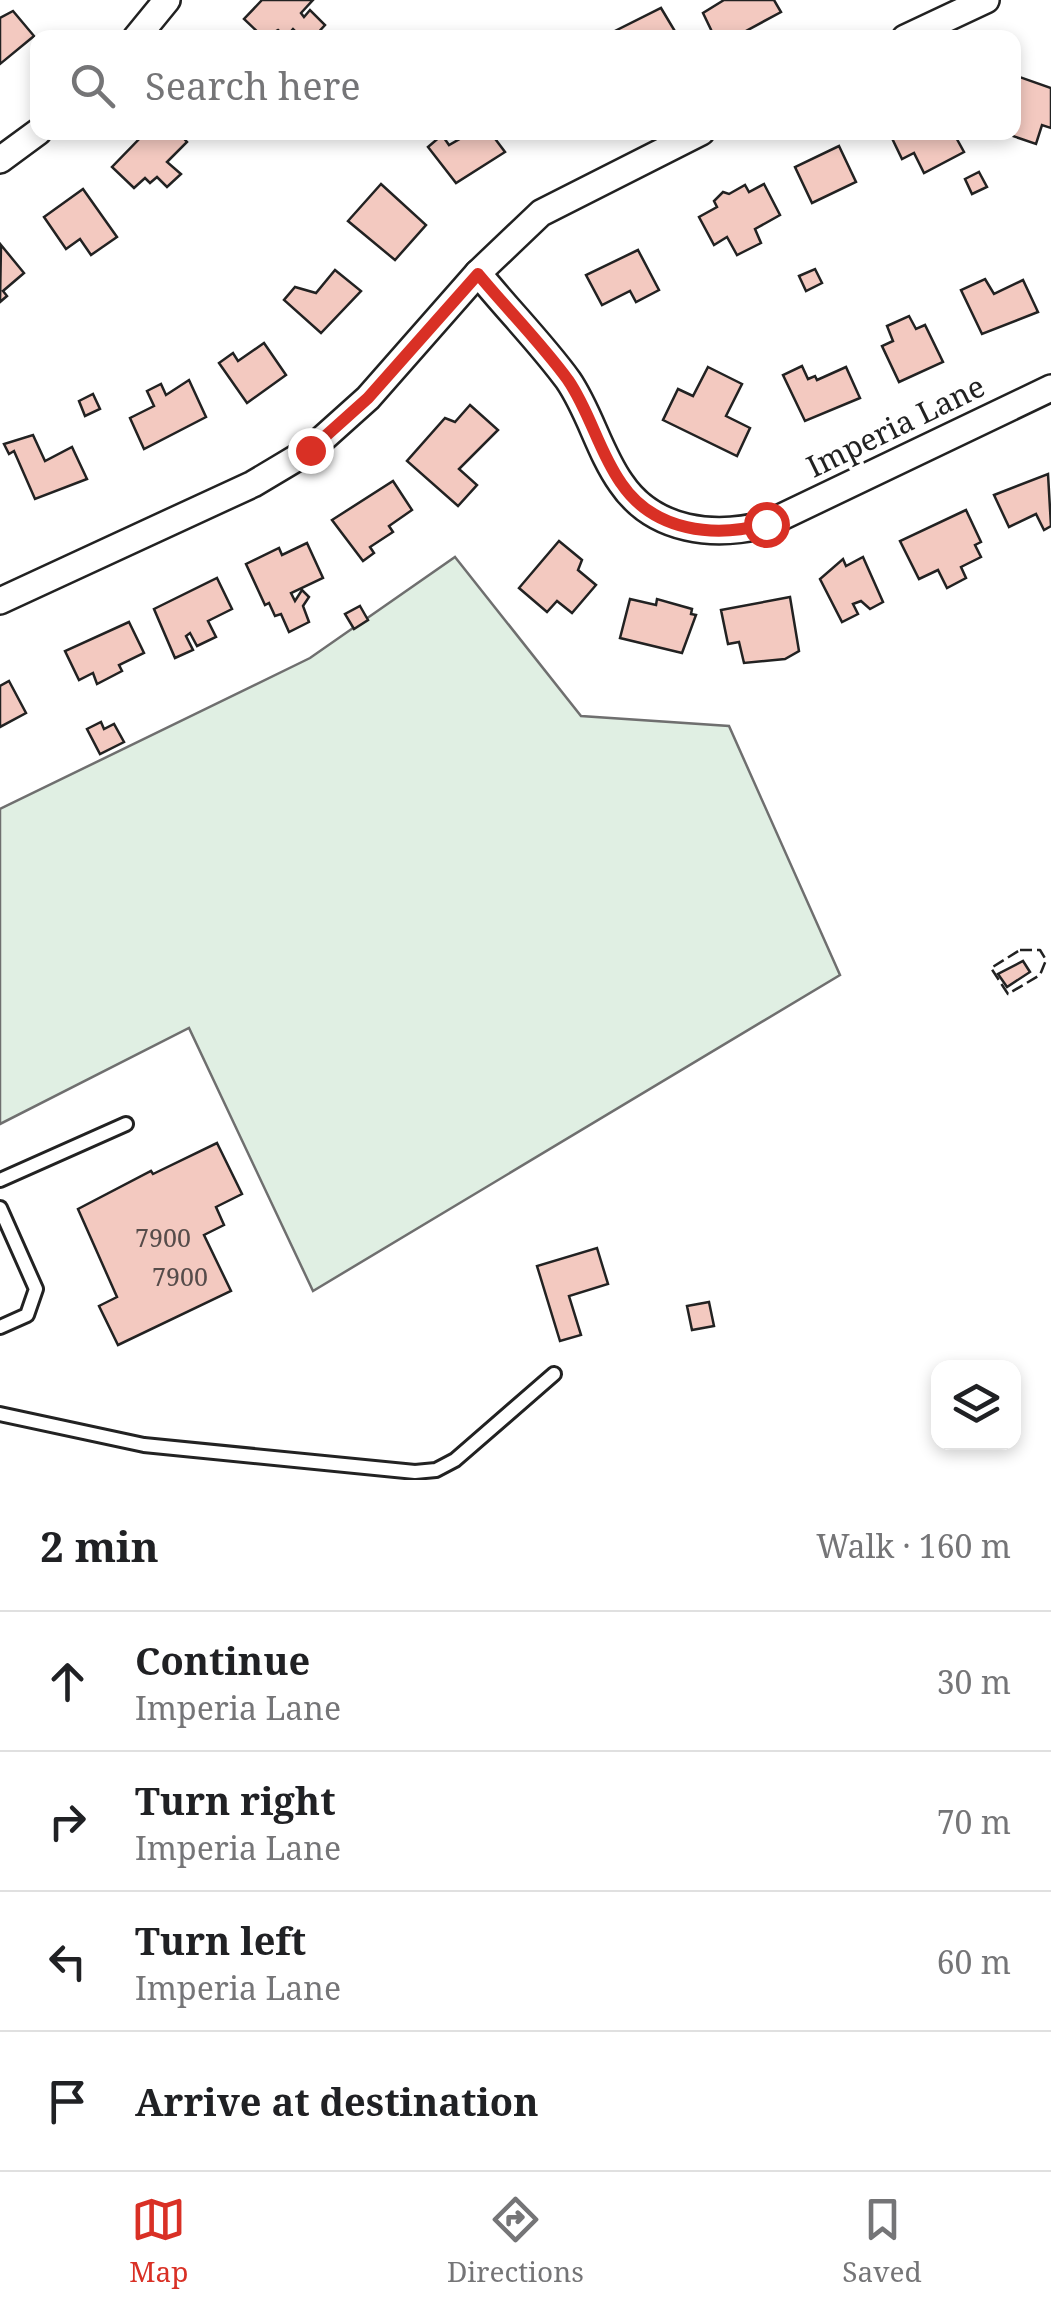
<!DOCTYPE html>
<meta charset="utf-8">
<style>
body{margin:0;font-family:"Noto Serif",serif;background:#f6f6f6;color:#202124}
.controls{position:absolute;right:30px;bottom:30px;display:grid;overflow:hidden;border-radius:20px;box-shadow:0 5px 15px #0003}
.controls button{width:90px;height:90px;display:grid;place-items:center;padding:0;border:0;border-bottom:2px solid #e0e0e0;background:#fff;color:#202124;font:50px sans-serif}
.stop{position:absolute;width:30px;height:30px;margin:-22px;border:8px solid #d93025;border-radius:50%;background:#fff}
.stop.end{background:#d93025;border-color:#fff;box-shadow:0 2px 10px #0008}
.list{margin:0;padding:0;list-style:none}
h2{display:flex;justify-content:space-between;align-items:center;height:130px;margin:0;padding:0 40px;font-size:42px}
h2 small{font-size:32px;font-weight:400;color:#757577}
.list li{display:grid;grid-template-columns:65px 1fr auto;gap:30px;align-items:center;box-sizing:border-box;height:140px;padding:0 40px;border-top:2px solid #e0e0e0}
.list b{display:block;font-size:38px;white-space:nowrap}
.list p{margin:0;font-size:32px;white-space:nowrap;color:#757577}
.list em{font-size:32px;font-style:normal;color:#757577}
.icon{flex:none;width:55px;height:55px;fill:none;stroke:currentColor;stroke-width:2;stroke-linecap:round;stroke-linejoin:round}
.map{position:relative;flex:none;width:1051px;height:1480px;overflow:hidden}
.search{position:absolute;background:#fff;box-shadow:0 5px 15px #0003;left:30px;right:30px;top:30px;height:110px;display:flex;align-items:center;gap:25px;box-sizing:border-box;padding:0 35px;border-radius:20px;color:#757577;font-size:38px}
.sheet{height:690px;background:#fff}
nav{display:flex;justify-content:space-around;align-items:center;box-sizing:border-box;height:140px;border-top:2px solid #e0e0e0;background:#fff;font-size:28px;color:#757577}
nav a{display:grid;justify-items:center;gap:5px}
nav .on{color:#d93025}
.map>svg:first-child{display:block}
.green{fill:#e0efe3;stroke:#6f6f6f;stroke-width:2.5}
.building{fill:#f3c9c0;stroke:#222;stroke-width:2.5}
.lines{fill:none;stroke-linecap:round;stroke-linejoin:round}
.lane-casing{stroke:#222;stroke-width:18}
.street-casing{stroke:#222;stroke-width:30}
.lane{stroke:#fff;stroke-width:12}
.street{stroke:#fff;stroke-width:25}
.fence{stroke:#222;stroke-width:2.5;stroke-dasharray:12 5;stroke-linecap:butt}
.route{stroke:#d93025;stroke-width:12}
.labels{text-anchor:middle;stroke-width:8;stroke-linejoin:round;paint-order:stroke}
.number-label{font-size:25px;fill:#564c4a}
.street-label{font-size:30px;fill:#222;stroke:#fff}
</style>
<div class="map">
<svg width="1051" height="1480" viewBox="0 0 1051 1480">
<rect width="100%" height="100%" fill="#fff"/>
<!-- green -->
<polygon class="green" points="455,557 581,716 729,726 840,975 313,1291 189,1028 0,1124 0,809 310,658"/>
<!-- building -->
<g class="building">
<polygon points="262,0 313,0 301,13 304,17 310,10 325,25 313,38 302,38 293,29 286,37 278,30 264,38 244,19"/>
<polygon points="724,0 774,0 781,12 733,38 715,38 703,13"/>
<polygon points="661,8 679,38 614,38 611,33"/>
<polygon points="13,11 34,36 0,64 0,18"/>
<polygon points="1014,75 1051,88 1051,128 1042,125 1036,144 1010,135 1018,112 1014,110"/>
<polygon points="146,132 178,132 187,142 167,162 181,174 167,187 157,177 150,183 145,178 134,188 112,167"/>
<polygon points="472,132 490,132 505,152 456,183 428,147 442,135 449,145"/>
<polygon points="889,132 953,132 964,152 924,173 914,153 902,159"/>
<polygon points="839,146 856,182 812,203 795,167"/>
<polygon points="979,172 987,187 972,194 965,179"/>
<polygon points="381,184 426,225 395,260 348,221"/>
<polygon points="764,184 780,215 755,229 761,243 737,255 727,237 714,245 699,217 717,207 714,201 723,192 729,194 745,185 749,192"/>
<polygon points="83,189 117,237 91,255 80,239 66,249 44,217"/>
<polygon points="1,245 24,273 3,291 7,296 0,302"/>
<polygon points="638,250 659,290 636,302 630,291 602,305 586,275"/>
<polygon points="815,269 822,283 806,291 799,276"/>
<polygon points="335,270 361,291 321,333 284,300 295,287 316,293"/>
<polygon points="985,279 994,294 1023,280 1038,312 982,334 961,290"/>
<polygon points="909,316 916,329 925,325 943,362 899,382 882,346 893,341 887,326"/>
<polygon points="264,343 286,375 247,403 219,363 233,353 238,361"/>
<polygon points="802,366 808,379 815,376 817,380 846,367 860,398 805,421 783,375"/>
<polygon points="708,367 742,384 726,416 750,428 737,456 663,420 678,389 693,396"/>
<polygon points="189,380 206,417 144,449 130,418 154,406 147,391 161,384 166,395"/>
<polygon points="93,394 100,409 85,416 79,401"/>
<polygon points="470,405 498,430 459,469 477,485 458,506 407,461 445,418 455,422"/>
<polygon points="33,435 45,461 72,447 87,479 35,499 14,451 9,454 4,444"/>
<polygon points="1048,474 1051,526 1044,530 1036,514 1009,527 994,495"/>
<polygon points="393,481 412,510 389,526 393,532 370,547 374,553 363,561 332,520"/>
<polygon points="966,510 981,542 975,545 981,557 961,567 966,578 947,588 938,570 919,579 900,541"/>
<polygon points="559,541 582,560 578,570 596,585 572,613 557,601 547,612 519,588"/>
<polygon points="307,543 323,578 291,593 295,601 302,590 309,597 303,606 309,622 289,632 281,614 275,616 269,603 265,605 246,564 279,548 282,555"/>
<polygon points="863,557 883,602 870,609 861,601 853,604 858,614 842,622 820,579 843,559 846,566"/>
<polygon points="217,578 232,609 208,621 216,637 197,646 190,633 186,636 193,650 175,658 154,609"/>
<polygon points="790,597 799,651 785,659 744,663 739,642 728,644 721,610"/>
<polygon points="630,599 656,605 657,599 692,609 691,614 696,615 682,653 620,638"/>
<polygon points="360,606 368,620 354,629 345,614"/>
<polygon points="129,622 144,653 119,665 122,671 97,684 93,673 79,680 65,651"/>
<polygon points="9,681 26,713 0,727 0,686"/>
<polygon points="101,722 104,729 114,724 124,742 100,754 87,729"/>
<polygon points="1023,961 1030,972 1007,987 998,974"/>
<polygon points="217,1143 242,1194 216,1207 224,1225 204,1235 231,1291 118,1345 99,1306 117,1297 78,1209 151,1171 153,1174"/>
<polygon points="597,1248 608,1284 569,1296 581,1335 560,1341 537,1266"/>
<polygon points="709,1302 714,1326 692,1330 687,1306"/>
</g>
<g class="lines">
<!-- lane casing -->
<g class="lane-casing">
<g id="lane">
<polyline points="0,1180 126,1124"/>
<polyline points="0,1208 36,1289 27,1315 0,1327"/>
<polyline points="0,1414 144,1445 415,1472 436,1470 455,1460 554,1374"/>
</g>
</g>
<!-- street casing -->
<g class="street-casing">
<g id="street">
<polyline points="136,38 167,0"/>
<polyline points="905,38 986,0"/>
<polyline points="0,160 38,132"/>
<path d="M478 273C507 309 541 343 568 380 590 412 599 452 621 483 654 532 715 538 767 524L1051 388"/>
<polyline points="0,601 253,484 310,450 368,398 478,273 541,213 701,132"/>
</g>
</g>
<!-- lane -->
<use href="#lane" class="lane"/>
<!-- street -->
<use href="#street" class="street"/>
<!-- fence -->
<polygon class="fence" points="1020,950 1040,950 1046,960 1040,975 1008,994 991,968"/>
</g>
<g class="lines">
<!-- route -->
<path class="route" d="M310 450 368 398 478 274C507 309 541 343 568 380 590 412 599 452 621 483 654 532 715 538 766 524"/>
</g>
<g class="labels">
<!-- number labels -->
<g class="number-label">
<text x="163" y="1247">7900</text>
<text x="180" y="1286">7900</text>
</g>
<!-- street labels -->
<g class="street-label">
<text transform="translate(896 427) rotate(-26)" y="10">Imperia Lane</text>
</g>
</g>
</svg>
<div class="controls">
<button><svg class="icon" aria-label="layers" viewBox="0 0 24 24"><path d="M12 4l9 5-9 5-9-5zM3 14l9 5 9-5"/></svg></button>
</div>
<div class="stop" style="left:766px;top:524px"></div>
<div class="stop end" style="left:310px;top:450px"></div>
<div class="search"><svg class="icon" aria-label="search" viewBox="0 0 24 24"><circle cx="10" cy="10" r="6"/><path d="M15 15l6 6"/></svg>Search here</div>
</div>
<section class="sheet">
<h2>2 min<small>Walk · 160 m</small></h2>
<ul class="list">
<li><svg class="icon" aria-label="ahead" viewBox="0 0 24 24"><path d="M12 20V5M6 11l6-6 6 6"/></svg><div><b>Continue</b><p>Imperia Lane</p></div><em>30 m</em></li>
<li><svg class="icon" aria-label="right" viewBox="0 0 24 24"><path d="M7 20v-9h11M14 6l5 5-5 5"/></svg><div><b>Turn right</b><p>Imperia Lane</p></div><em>70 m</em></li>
<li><svg class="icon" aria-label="left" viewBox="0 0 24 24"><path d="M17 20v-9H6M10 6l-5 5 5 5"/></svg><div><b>Turn left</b><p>Imperia Lane</p></div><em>60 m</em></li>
<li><svg class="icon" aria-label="arrive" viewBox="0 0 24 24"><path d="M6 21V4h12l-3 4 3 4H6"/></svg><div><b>Arrive at destination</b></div></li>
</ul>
</section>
<nav>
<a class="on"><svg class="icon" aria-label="map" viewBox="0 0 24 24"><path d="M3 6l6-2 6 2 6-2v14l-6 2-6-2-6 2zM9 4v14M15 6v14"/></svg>Map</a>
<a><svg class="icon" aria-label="directions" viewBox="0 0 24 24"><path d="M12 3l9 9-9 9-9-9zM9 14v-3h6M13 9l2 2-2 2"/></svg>Directions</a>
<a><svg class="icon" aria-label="saved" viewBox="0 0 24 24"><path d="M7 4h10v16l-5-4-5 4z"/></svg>Saved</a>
</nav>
